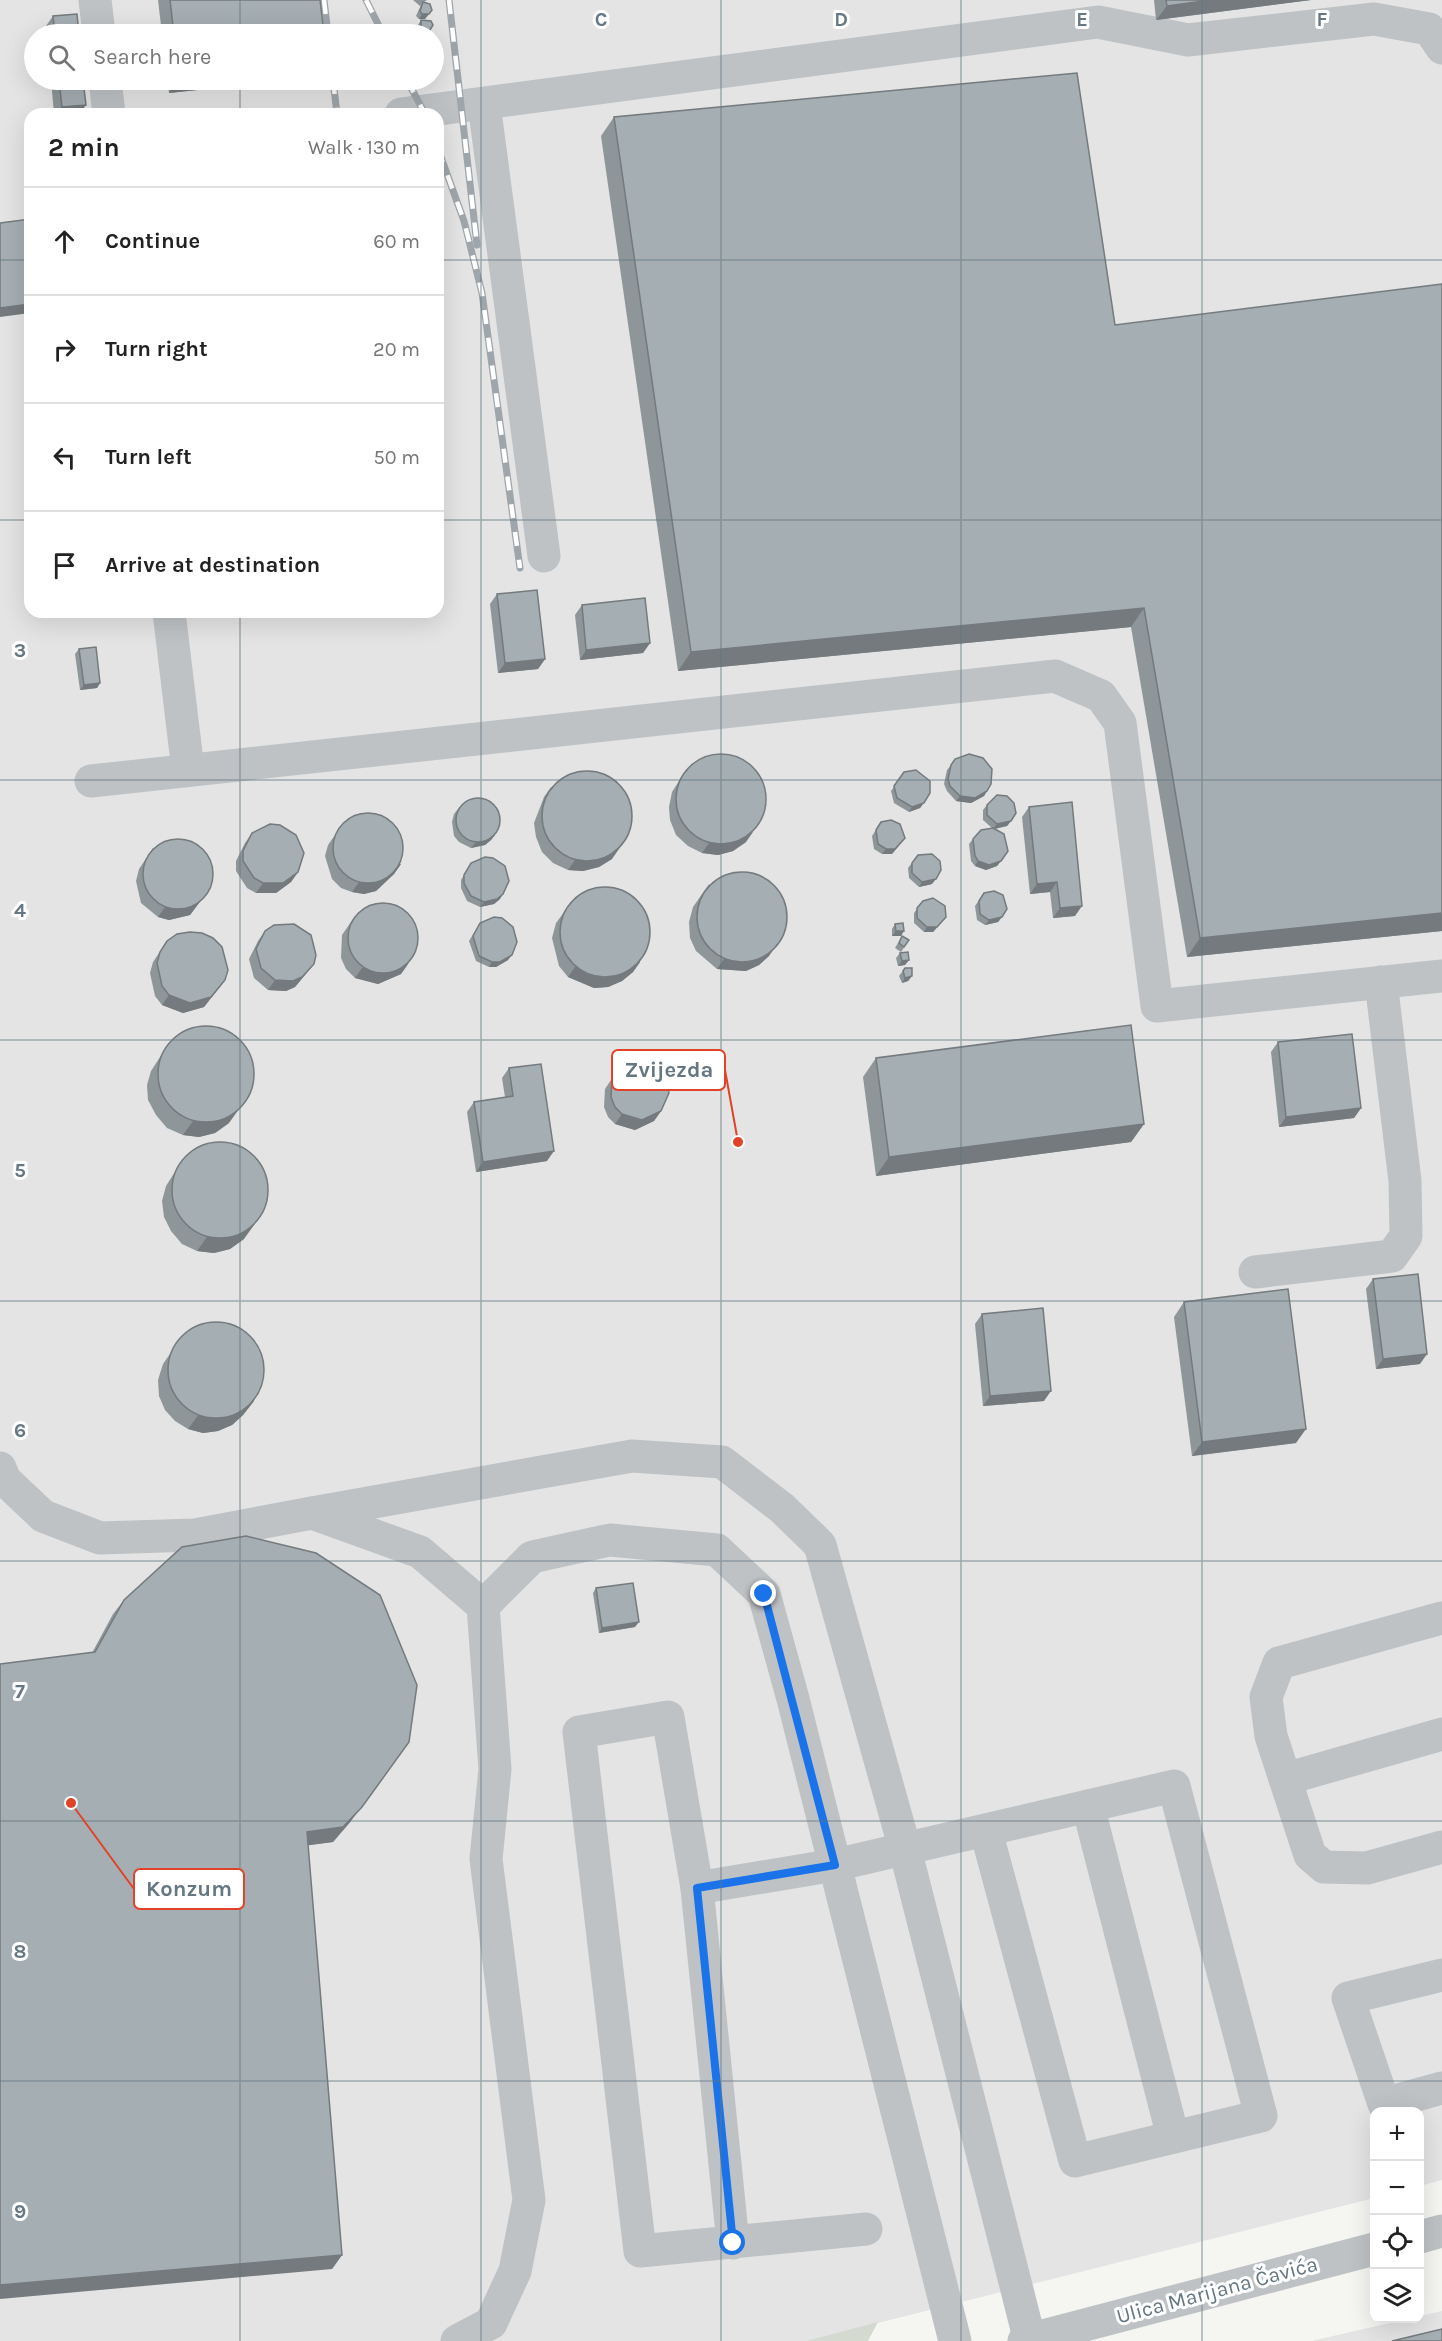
<!DOCTYPE html>
<meta charset="utf-8">
<style>
body{margin:0;font-family:Karla,sans-serif;background:#f2f2f2;color:#222}
.controls{position:absolute;right:18px;bottom:18px;display:grid;overflow:hidden;border-radius:12px;box-shadow:0 6px 24px #0002}
.controls button{width:54px;height:54px;display:grid;place-items:center;padding:0;border:0;border-bottom:2px solid #e0e0e0;background:#fff;color:#222;font:30px sans-serif}
.stop{position:absolute;width:18px;height:18px;margin:-14px;border:4px solid #1a73e8;border-radius:50%;background:#fff}
.stop.end{background:#1a73e8;border-color:#fff;box-shadow:0 2px 6px #0008}
.list{margin:0;padding:0;list-style:none}
h2{display:flex;justify-content:space-between;align-items:center;height:78px;margin:0;padding:0 24px;font-size:26px}
h2 small{font-size:20px;font-weight:400;color:#767676}
.list li{display:grid;grid-template-columns:39px 1fr auto;gap:18px;align-items:center;box-sizing:border-box;height:108px;padding:0 24px;border-top:2px solid #e0e0e0}
.list b{display:block;font-size:22px;white-space:nowrap}
.list em{font-size:20px;font-style:normal;color:#767676}
.icon{flex:none;width:33px;height:33px;fill:none;stroke:currentColor;stroke-width:2;stroke-linecap:round;stroke-linejoin:round}
.map{position:relative;flex:none;width:1442px;height:2341px;overflow:hidden}
.search{position:absolute;background:#fff;box-shadow:0 6px 24px #0002;left:24px;top:24px;width:420px;height:66px;display:flex;align-items:center;gap:15px;box-sizing:border-box;padding:0 21px;border-radius:33px;color:#767676;font-size:22px}
.panel{position:absolute;background:#fff;box-shadow:0 6px 24px #0002;left:24px;top:108px;width:420px;height:510px;border-radius:18px}
.map>svg:first-child{display:block}
.built{fill:#e3e4e3;fill-rule:evenodd}
.green{fill:#d5dad1}
.lines{fill:none;stroke-linecap:round;stroke-linejoin:round}
.minor{stroke:#bec2c5;stroke-width:33}
.rail-casing{stroke:#9fa6ab;stroke-width:7}
.rail{stroke:#fff;stroke-width:4.5;stroke-dasharray:14;stroke-linecap:butt}
.wall{fill:#8e969a}
.shaded-wall{fill:#747a7d}
.building{fill:#a5aeb3;stroke:#747a7d;stroke-width:1.5}
.route{stroke:#1a73e8;stroke-width:8}
.grid{fill:none;stroke:#657782;stroke-width:1.5;stroke-opacity:0.55}
.labels{text-anchor:middle;stroke-width:6;stroke-linejoin:round;paint-order:stroke}
.street-label{font-size:21px;fill:#657782;stroke:#fff}
.grid-label{font-size:20px;text-anchor:middle;font-weight:bold;fill:#657782;stroke:#fff;stroke-width:6;stroke-linejoin:round;paint-order:stroke}
.leader{fill:none;stroke:#e04327;stroke-width:2}
.callout-dot{fill:#e04327;stroke:#fff;stroke-width:2}
.callout{fill:#fff;stroke:#e04327;stroke-width:2}
.callout-label{font-size:22px;text-anchor:middle;font-weight:bold;fill:#657782}
</style>
<div class="map">
<svg width="1442" height="2341" viewBox="0 0 1442 2341">
<rect width="100%" height="100%" fill="#f5f5f2"/>
<!-- built -->
<g class="built">
<path d="M0 0H1442V2180L1420 2186V2112H1374V2198L806 2341H0ZM34 34H434V80H34ZM30 114H438V612H30Z"/>
<polygon points="1442,2311 1442,2341 1311,2341 1408,2319 1420,2318 1420,2316"/>
</g>
<!-- green -->
<polygon class="green" points="878,2322 868,2341 806,2341"/>
<g class="lines">
<!-- minor -->
<g class="minor">
<polyline points="95,0 99,34"/>
<polyline points="105,80 109,114"/>
<polyline points="484,104 544,556"/>
<polyline points="401,114 1098,22 1188,40 1374,19 1429,29 1442,48"/>
<polyline points="169,612 188,770"/>
<polyline points="91,781 1055,676 1101,696 1120,723 1157,1006 1442,976"/>
<polyline points="1255,1272 1392,1256 1406,1236 1405,1181 1381,982"/>
<polyline points="0,1468 5,1480 43,1516 100,1538 195,1535 312,1513 420,1552 483,1606 495,1769 486,1859 529,2200 515,2271 491,2323 457,2341"/>
<polyline points="312,1513 632,1456 722,1462 782,1508 820,1545 905,1849 1030,2341"/>
<polyline points="483,1606 532,1557 610,1540 717,1550 764,1594 793,1699 955,2341"/>
<polyline points="1442,1618 1279,1663 1266,1697 1271,1736 1310,1855 1324,1867 1367,1868 1442,1847"/>
<polyline points="1285,1779 1442,1734"/>
<polyline points="1088,1806 1173,2137"/>
<polyline points="697,1888 835,1865 1174,1786 1261,2116 1075,2161 986,1831"/>
<polyline points="1442,1975 1348,1998 1384,2104 1442,2088"/>
<polyline points="1420,2237 1442,2231"/>
<polyline points="733,2243 697,1888 668,1717 579,1732 640,2251 866,2229"/>
<polyline points="1024,2341 1374,2249"/>
</g>
<!-- rail casing -->
<g class="rail-casing">
<g id="rail">
<polyline points="324,0 328,34"/>
<polyline points="366,0 383,34"/>
<polyline points="449,0 477,245"/>
<polyline points="333,80 337,114"/>
<polyline points="407,80 425,114"/>
<polyline points="438,149 464,221 482,293 520,568"/>
</g>
</g>
<!-- rail -->
<use href="#rail" class="rail"/>
</g>
<!-- wall -->
<g class="wall">
<polygon points="158,0 320,0 324,34 162,34"/>
<polygon points="413,0 427,0 424,2 432,10 425,19 419,19 416,16 421,5 420,6"/>
<polygon points="1154,0 1311,0 1156,20"/>
<polygon points="53,16 79,34 47,34 46,26"/>
<polygon points="421,20 427,34 430,34 418,34 418,25"/>
<polygon points="51,80 83,80 86,105 79,114 54,114"/>
<polygon points="167,80 291,80 169,93"/>
<polygon points="614,117 1115,325 1442,931 1187,957 1131,627 678,671 601,136"/>
<polygon points="497,594 545,659 538,669 498,673 490,604"/>
<polygon points="582,605 650,643 643,653 580,660 575,615"/>
<polygon points="79,649 100,683 97,688 80,690 75,654"/>
<polygon points="951,765 987,791 984,796 971,803 956,801 947,791 944,784 947,770"/>
<polygon points="686,770 746,842 733,851 718,855 702,853 688,846 676,835 670,820 669,807 672,792"/>
<polygon points="904,772 930,793 920,808 909,812 894,803 891,791"/>
<polygon points="551,787 612,859 599,867 583,871 568,870 553,863 542,852 536,837 534,823 544,797"/>
<polygon points="987,805 1011,821 1007,826 995,829 1008,851 997,866 986,870 975,866 971,861 969,844 973,839 992,828 983,820 983,810"/>
<polygon points="1029,807 1075,916 1053,918 1050,892 1030,894 1022,817"/>
<polygon points="458,809 495,835 491,840 485,845 471,848 459,842 454,836 452,822 454,814"/>
<polygon points="881,822 905,838 892,854 882,854 874,849 872,836"/>
<polygon points="252,833 298,872 291,882 276,893 256,893 247,888 236,871 236,861 245,843"/>
<polygon points="335,835 401,864 394,874 376,891 364,894 352,892 341,888 332,879 325,856 328,845"/>
<polygon points="153,848 211,887 190,915 169,920 158,917 141,903 136,881 139,869"/>
<polygon points="918,855 932,884 919,887 909,878 908,868"/>
<polygon points="471,863 500,899 494,904 480,907 467,901 461,888 461,880"/>
<polygon points="709,884 769,956 759,965 746,971 717,969 696,951 690,938 689,922 693,907"/>
<polygon points="984,893 1002,917 998,922 985,925 977,920 975,906"/>
<polygon points="573,900 640,962 633,972 622,981 608,987 594,988 568,977 559,966 552,938 556,923"/>
<polygon points="923,901 946,917 933,932 924,932 914,923 914,913"/>
<polygon points="355,916 415,954 401,974 378,984 355,978 346,969 341,958 342,935"/>
<polygon points="480,923 508,960 496,967 489,967 476,961 469,941"/>
<polygon points="895,924 901,936 892,936 892,929"/>
<polygon points="265,931 314,964 295,987 286,991 268,990 254,978 249,959 258,941"/>
<polygon points="902,936 909,940 901,952 895,948"/>
<polygon points="167,941 225,980 204,1007 183,1013 162,1005 155,996 150,973 153,962"/>
<polygon points="900,953 909,960 905,965 898,966 896,958"/>
<polygon points="905,968 912,976 908,981 902,983 899,976"/>
<polygon points="1278,1042 1361,1108 1354,1118 1279,1127 1271,1052"/>
<polygon points="169,1043 229,1123 215,1133 199,1137 183,1135 167,1128 156,1115 148,1100 147,1085 151,1071"/>
<polygon points="876,1058 1144,1124 1131,1142 876,1176 863,1077"/>
<polygon points="509,1068 547,1161 476,1172 467,1112 474,1102 505,1097 502,1078"/>
<polygon points="617,1071 661,1111 654,1121 635,1130 615,1124 608,1117 604,1107 605,1089"/>
<polygon points="183,1159 244,1239 230,1249 214,1253 197,1251 182,1244 171,1231 164,1217 162,1201 166,1186"/>
<polygon points="1373,1279 1420,1364 1376,1369 1366,1289"/>
<polygon points="1184,1302 1296,1443 1192,1456 1174,1317"/>
<polygon points="982,1314 1044,1401 983,1406 975,1324"/>
<polygon points="183,1335 254,1401 243,1415 232,1425 218,1431 203,1433 188,1429 175,1421 165,1410 159,1396 158,1380 163,1364"/>
<polygon points="596,1588 635,1627 599,1633 593,1593"/>
<polygon points="124,1600 351,1821 333,1842 308,1845 342,2255 332,2269 92,1653 113,1614"/>
</g>
<!-- shaded-wall -->
<g class="shaded-wall">
<polygon points="1211,0 1311,0 1156,20 1167,6"/>
<polygon points="422,14 429,14 425,19 419,19"/>
<polygon points="421,30 430,30 427,34 418,34"/>
<polygon points="178,80 291,80 169,93"/>
<polygon points="86,105 79,114 56,114 62,107"/>
<polygon points="30,304 30,313 0,317 0,308"/>
<polygon points="1144,608 1131,627 678,671 691,652"/>
<polygon points="650,643 643,653 580,660 586,650"/>
<polygon points="545,659 538,669 498,673 505,663"/>
<polygon points="100,683 97,688 80,690 84,685"/>
<polygon points="987,791 984,796 971,803 956,801 960,796"/>
<polygon points="924,803 920,808 909,812 912,807"/>
<polygon points="1011,821 1007,826 993,829 997,824"/>
<polygon points="753,832 746,842 733,851 718,855 702,853 709,843"/>
<polygon points="495,835 491,840 485,845 471,848 475,843"/>
<polygon points="628,836 612,859 599,867 583,871 568,870 575,860"/>
<polygon points="905,838 892,854 882,854 886,849"/>
<polygon points="978,861 1001,861 997,866 986,870 975,866"/>
<polygon points="401,864 394,874 376,891 364,894 352,892 359,882"/>
<polygon points="298,872 291,882 276,893 256,893 263,883"/>
<polygon points="936,879 932,884 919,887 922,882"/>
<polygon points="1057,882 1050,892 1030,894 1037,884"/>
<polygon points="211,887 190,915 169,920 158,917 165,907"/>
<polygon points="503,894 500,899 494,904 480,907 484,902"/>
<polygon points="1082,906 1075,916 1053,918 1060,908"/>
<polygon points="1442,913 1442,931 1187,957 1200,938"/>
<polygon points="946,917 933,932 924,932 927,927"/>
<polygon points="1002,917 998,922 985,925 989,920"/>
<polygon points="896,931 904,931 901,936 892,936"/>
<polygon points="776,946 769,956 759,965 746,971 717,969 724,959"/>
<polygon points="512,955 508,960 496,967 489,967 492,962"/>
<polygon points="909,960 905,965 898,966 902,961"/>
<polygon points="640,962 633,972 622,981 608,987 594,988 568,977 575,967"/>
<polygon points="314,964 295,987 286,991 268,990 275,980"/>
<polygon points="408,964 401,974 378,984 355,978 362,968"/>
<polygon points="912,976 908,981 902,983 905,978"/>
<polygon points="225,980 204,1007 183,1013 162,1005 169,995"/>
<polygon points="249,1095 229,1123 215,1133 199,1137 183,1135 193,1121"/>
<polygon points="1361,1108 1354,1118 1279,1127 1286,1117"/>
<polygon points="661,1111 654,1121 635,1130 615,1124 622,1114"/>
<polygon points="1144,1124 1131,1142 876,1176 889,1157"/>
<polygon points="554,1151 547,1161 476,1172 483,1162"/>
<polygon points="264,1211 244,1239 230,1249 214,1253 197,1251 207,1237"/>
<polygon points="1427,1354 1420,1364 1376,1369 1383,1359"/>
<polygon points="1051,1391 1044,1401 983,1406 990,1396"/>
<polygon points="254,1401 243,1415 232,1425 218,1431 203,1433 188,1429 199,1414"/>
<polygon points="1306,1429 1296,1443 1192,1456 1202,1442"/>
<polygon points="639,1622 635,1627 599,1633 602,1628"/>
<polygon points="409,1742 351,1821 333,1842 296,1847 307,1832"/>
<polygon points="342,2255 332,2269 0,2299 0,2285"/>
</g>
<!-- building -->
<g class="building">
<polygon points="170,0 320,0 324,34 174,34"/>
<polygon points="1166,0 1211,0 1167,6"/>
<polygon points="423,2 430,4 432,10 429,14 422,14 420,11"/>
<polygon points="77,14 79,34 55,34 53,16"/>
<polygon points="421,20 431,21 433,25 430,30 421,30"/>
<polygon points="1077,73 1115,325 1442,284 1442,913 1200,938 1144,608 691,652 614,117"/>
<polygon points="59,80 83,80 86,105 62,107"/>
<polygon points="30,219 30,304 0,308 0,223"/>
<polygon points="537,590 545,659 505,663 497,594"/>
<polygon points="645,598 650,643 586,650 582,605"/>
<polygon points="96,647 100,683 84,685 79,649"/>
<circle cx="721" cy="799" r="45"/>
<polygon points="969,754 983,758 992,769 991,784 987,791 975,798 960,796 950,786 948,779 951,765 955,759"/>
<polygon points="916,770 930,781 930,793 924,803 912,807 897,798 894,786 904,772"/>
<circle cx="587" cy="816" r="45"/>
<polygon points="997,795 1007,796 1014,803 1016,813 1011,821 997,824 987,815 987,805"/>
<circle cx="478" cy="820" r="22"/>
<polygon points="1072,802 1082,906 1060,908 1057,882 1037,884 1029,807"/>
<circle cx="368" cy="848" r="35"/>
<polygon points="891,820 900,824 905,838 895,849 886,849 878,844 876,830 881,822"/>
<polygon points="270,824 280,825 296,835 304,853 298,872 283,883 263,883 254,878 243,861 243,851 252,833"/>
<polygon points="993,828 1004,834 1008,851 1001,861 989,865 978,861 975,856 973,839 981,830"/>
<circle cx="178" cy="874" r="35"/>
<polygon points="932,854 940,861 941,870 936,879 922,882 912,873 912,863 918,855"/>
<polygon points="485,857 493,858 505,866 509,881 503,894 497,899 484,902 471,896 464,883 464,875 471,863"/>
<circle cx="742" cy="917" r="45"/>
<circle cx="605" cy="932" r="45"/>
<polygon points="994,891 1003,895 1007,909 1002,917 989,920 980,914 979,901 984,893"/>
<polygon points="933,898 945,906 946,917 937,927 927,927 917,918 917,908 923,901"/>
<circle cx="383" cy="938" r="35"/>
<polygon points="494,917 502,918 513,927 517,942 512,955 500,962 492,962 479,956 473,936 480,923"/>
<polygon points="903,923 904,931 896,931 895,924"/>
<polygon points="294,924 311,935 316,955 314,964 302,977 293,981 275,980 261,968 256,949 265,931 274,925"/>
<polygon points="190,932 202,933 213,938 222,947 228,970 225,980 211,997 190,1003 169,995 162,986 157,963 160,952 167,941 177,934"/>
<polygon points="902,936 909,940 904,947 899,943"/>
<polygon points="908,952 909,960 902,961 900,953"/>
<polygon points="905,968 912,968 912,976 905,978 903,971"/>
<polygon points="1131,1025 1144,1124 889,1157 876,1058"/>
<circle cx="206" cy="1074" r="48"/>
<polygon points="1352,1034 1361,1108 1286,1117 1278,1042"/>
<polygon points="641,1060 659,1067 665,1074 669,1093 661,1111 642,1120 622,1114 615,1107 611,1097 612,1079 617,1071 623,1065"/>
<polygon points="541,1064 554,1151 483,1162 474,1102 513,1096 509,1068"/>
<circle cx="220" cy="1190" r="48"/>
<polygon points="1418,1274 1427,1354 1383,1359 1373,1279"/>
<polygon points="1288,1289 1306,1429 1202,1442 1184,1302"/>
<polygon points="1043,1308 1051,1391 990,1396 982,1314"/>
<circle cx="216" cy="1370" r="48"/>
<polygon points="246,1536 316,1553 380,1595 417,1685 409,1742 362,1807 343,1827 307,1832 342,2255 0,2285 0,1664 95,1652 124,1600 182,1547"/>
<polygon points="633,1583 639,1622 602,1628 596,1588"/>
<polygon points="1442,2329 1442,2341 1392,2341"/>
</g>
<g class="lines">
<!-- route -->
<polyline class="route" points="733,2243 697,1888 835,1865 764,1594"/>
</g>
<!-- grid -->
<path class="grid" d="M240 0V34M481 0V2341M721 0V2341M961 0V2341M1202 0V2341M240 80V114M0 260H30M438 260H1442M0 520H30M438 520H1442M240 612V2341M0 780H1442M0 1040H1442M0 1301H1442M0 1561H1442M0 1821H1442M0 2081H1442"/>
<g class="labels">
<!-- street labels -->
<g class="street-label">
<text transform="translate(1217 2290) rotate(-15)" y="7">Ulica Marijana Čavića</text>
</g>
</g>
<g class="grid-label">
<text x="601" y="26">C</text>
<text x="841" y="26">D</text>
<text x="1082" y="26">E</text>
<text x="1322" y="26">F</text>
<text x="20" y="657">3</text>
<text x="20" y="917">4</text>
<text x="20" y="1177">5</text>
<text x="20" y="1437">6</text>
<text x="20" y="1698">7</text>
<text x="20" y="1958">8</text>
<text x="20" y="2218">9</text>
</g>
<!-- callouts -->
<path class="leader" d="M738 1142L725 1070M71 1803L134 1889"/>
<g class="callout-dot">
<circle cx="738" cy="1142" r="6"/>
<circle cx="71" cy="1803" r="6"/>
</g>
<g class="callout">
<rect x="612" y="1050" width="113" height="40" rx="6"/>
<rect x="134" y="1869" width="110" height="40" rx="6"/>
</g>
<g class="callout-label">
<text x="669" y="1077">Zvijezda</text>
<text x="189" y="1896">Konzum</text>
</g>
</svg>
<div class="controls">
<button>+</button>
<button>−</button>
<button><svg class="icon" aria-label="locate" viewBox="0 0 24 24"><circle cx="12" cy="12" r="6"/><path d="M12 2v4M12 18v4M2 12h4M18 12h4"/></svg></button>
<button><svg class="icon" aria-label="layers" viewBox="0 0 24 24"><path d="M12 4l9 5-9 5-9-5zM3 14l9 5 9-5"/></svg></button>
</div>
<div class="stop" style="left:733px;top:2243px"></div>
<div class="stop end" style="left:764px;top:1594px"></div>
<div class="search"><svg class="icon" aria-label="search" viewBox="0 0 24 24"><circle cx="10" cy="10" r="6"/><path d="M15 15l6 6"/></svg>Search here</div>
<section class="panel">
<h2>2 min<small>Walk · 130 m</small></h2>
<ul class="list">
<li><svg class="icon" aria-label="ahead" viewBox="0 0 24 24"><path d="M12 20V5M6 11l6-6 6 6"/></svg><div><b>Continue</b></div><em>60 m</em></li>
<li><svg class="icon" aria-label="right" viewBox="0 0 24 24"><path d="M7 20v-9h11M14 6l5 5-5 5"/></svg><div><b>Turn right</b></div><em>20 m</em></li>
<li><svg class="icon" aria-label="left" viewBox="0 0 24 24"><path d="M17 20v-9H6M10 6l-5 5 5 5"/></svg><div><b>Turn left</b></div><em>50 m</em></li>
<li><svg class="icon" aria-label="arrive" viewBox="0 0 24 24"><path d="M6 21V4h12l-3 4 3 4H6"/></svg><div><b>Arrive at destination</b></div></li>
</ul>
</section>
</div>
